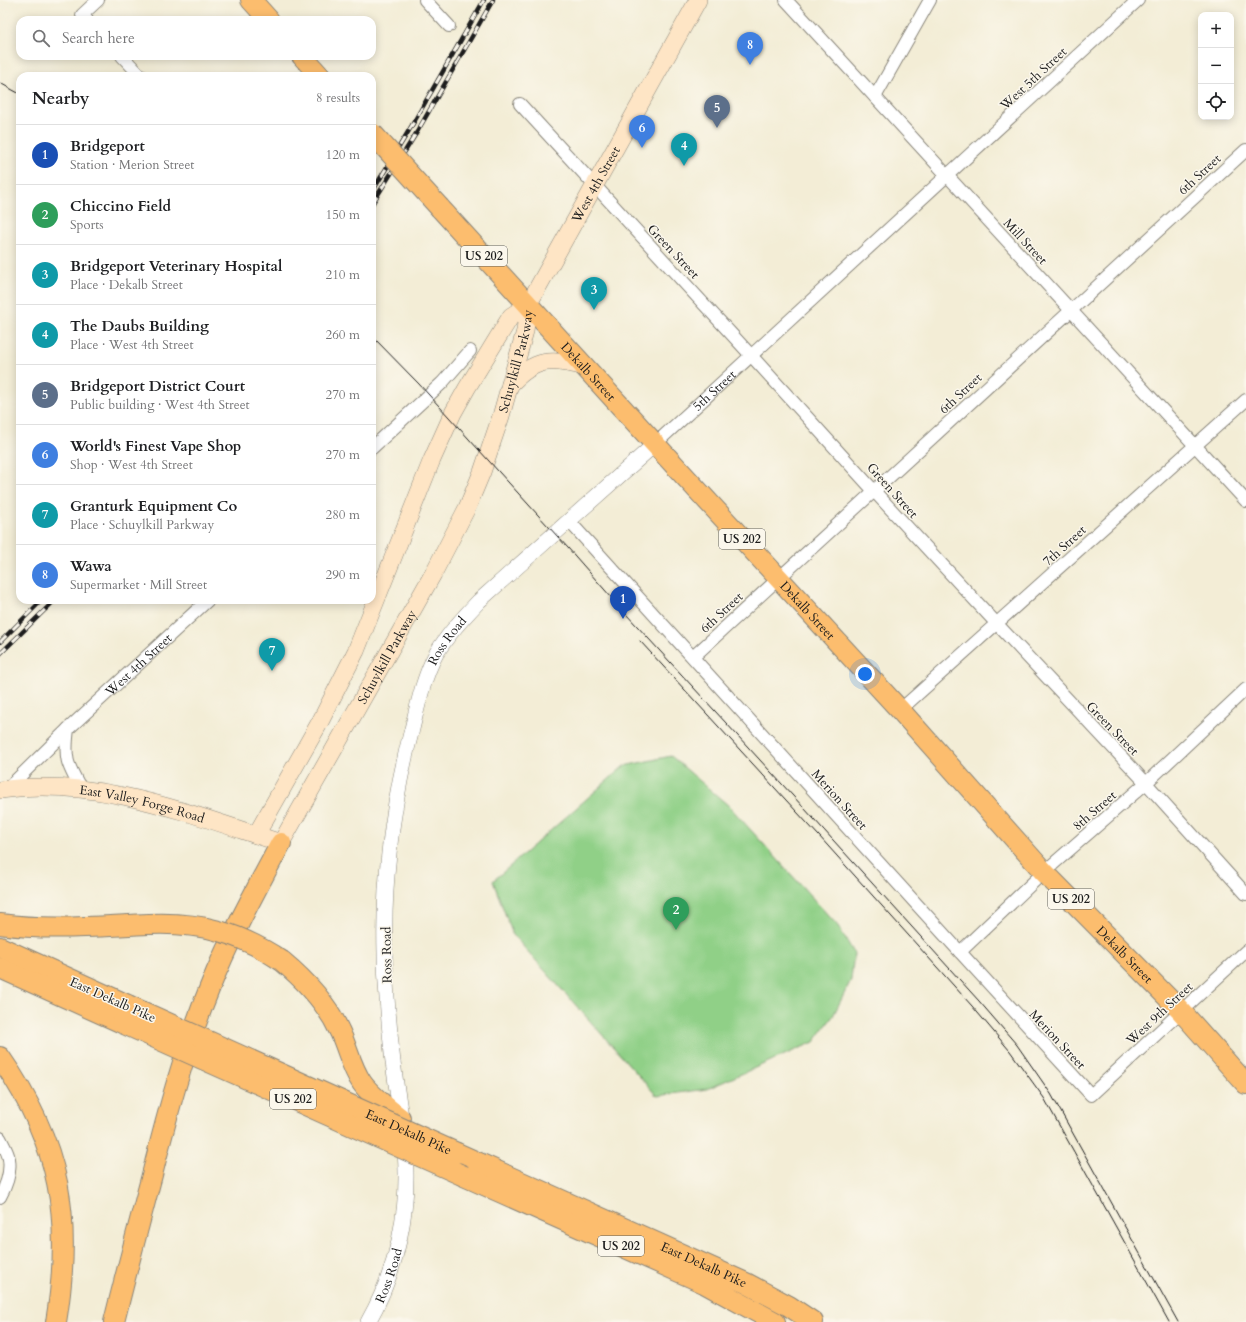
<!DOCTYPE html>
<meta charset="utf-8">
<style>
body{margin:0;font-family:Cardo,serif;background:#f6f6f6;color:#202124}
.controls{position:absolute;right:12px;top:12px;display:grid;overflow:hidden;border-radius:8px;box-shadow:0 2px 10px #0003}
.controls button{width:36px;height:36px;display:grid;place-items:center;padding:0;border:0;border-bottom:1px solid #e0e0e0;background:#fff;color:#202124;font:20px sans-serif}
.you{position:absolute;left:865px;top:674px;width:14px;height:14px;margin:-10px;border:3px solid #fff;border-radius:50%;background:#1a73e8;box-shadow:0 0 0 6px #1a73e833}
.badge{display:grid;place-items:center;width:26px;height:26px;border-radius:50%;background:#0b8043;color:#fff;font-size:13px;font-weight:700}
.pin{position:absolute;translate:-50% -33px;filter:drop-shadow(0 1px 2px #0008)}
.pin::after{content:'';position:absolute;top:21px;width:14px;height:12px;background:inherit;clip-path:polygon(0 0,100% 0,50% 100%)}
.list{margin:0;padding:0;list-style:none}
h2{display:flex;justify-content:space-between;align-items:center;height:52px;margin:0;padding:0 16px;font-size:17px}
h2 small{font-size:13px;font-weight:400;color:#757577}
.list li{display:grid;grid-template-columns:26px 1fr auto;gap:12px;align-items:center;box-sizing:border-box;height:60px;padding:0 16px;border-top:1px solid #e0e0e0}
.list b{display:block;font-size:15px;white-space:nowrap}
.list p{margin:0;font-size:13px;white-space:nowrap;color:#757577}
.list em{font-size:13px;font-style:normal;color:#757577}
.icon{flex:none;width:22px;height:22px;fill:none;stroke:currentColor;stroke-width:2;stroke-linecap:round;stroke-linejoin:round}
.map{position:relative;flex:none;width:1246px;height:1322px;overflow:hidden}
.search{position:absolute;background:#fff;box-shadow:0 2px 10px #0003;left:16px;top:16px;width:360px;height:44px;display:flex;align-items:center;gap:10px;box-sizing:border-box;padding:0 14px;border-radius:12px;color:#757577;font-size:15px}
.panel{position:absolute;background:#fff;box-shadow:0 2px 10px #0003;left:16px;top:72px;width:360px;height:532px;border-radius:12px}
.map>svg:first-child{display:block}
.green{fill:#90d087;stroke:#567652}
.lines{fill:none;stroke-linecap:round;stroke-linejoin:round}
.minor-casing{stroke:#888479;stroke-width:14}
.tertiary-casing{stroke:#888479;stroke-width:16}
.secondary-casing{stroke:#888479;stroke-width:18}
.trunk-casing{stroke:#888479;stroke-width:22}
.minor{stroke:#fff;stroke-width:12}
.tertiary{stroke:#fff;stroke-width:15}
.secondary{stroke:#fee5c5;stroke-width:17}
.trunk{stroke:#fcbd6e;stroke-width:20}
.tram{stroke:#1c1c1c;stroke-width:1}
.rail-casing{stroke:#1c1c1c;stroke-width:4.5}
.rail{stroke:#fbf7ec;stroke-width:3;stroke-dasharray:9;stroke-linecap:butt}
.trunk-bridge-casing{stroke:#888479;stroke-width:22;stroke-linecap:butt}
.trunk-bridge{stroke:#fcbd6e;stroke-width:20}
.labels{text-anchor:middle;stroke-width:3;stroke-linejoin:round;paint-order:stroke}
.shield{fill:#fbf7ec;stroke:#5f5e5a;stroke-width:1}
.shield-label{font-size:12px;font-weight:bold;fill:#1c1c1c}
.street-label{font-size:13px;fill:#1c1c1c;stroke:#fbf7ec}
</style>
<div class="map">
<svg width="1246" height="1322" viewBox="0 0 1246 1322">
<rect width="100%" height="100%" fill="#fbf7ec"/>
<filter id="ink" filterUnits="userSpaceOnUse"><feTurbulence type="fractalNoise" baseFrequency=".025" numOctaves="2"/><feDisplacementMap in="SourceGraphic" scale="8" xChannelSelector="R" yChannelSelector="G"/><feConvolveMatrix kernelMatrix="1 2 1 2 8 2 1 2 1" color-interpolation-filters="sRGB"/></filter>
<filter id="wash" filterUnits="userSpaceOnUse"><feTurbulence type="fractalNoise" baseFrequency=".012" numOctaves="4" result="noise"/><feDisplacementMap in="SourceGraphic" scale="16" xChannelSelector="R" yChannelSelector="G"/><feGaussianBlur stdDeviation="0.9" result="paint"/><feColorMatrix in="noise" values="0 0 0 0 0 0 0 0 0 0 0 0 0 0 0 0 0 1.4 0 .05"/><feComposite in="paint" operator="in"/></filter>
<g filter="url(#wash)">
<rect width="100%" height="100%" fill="#f3edd6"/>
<!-- green -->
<polygon class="green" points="671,756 729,806 838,926 854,953 851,980 833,1016 814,1042 707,1089 657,1096 513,935 493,881 624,766"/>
</g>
<g filter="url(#ink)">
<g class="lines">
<!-- minor casing -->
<g class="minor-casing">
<g id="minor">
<polyline points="425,0 449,26"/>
<polyline points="786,0 1246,501"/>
<polyline points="87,20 82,15 98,0"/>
<polyline points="122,56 141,76"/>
<polyline points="875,97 930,0"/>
<polyline points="520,104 758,363 874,491 997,624 1146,783 1246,894"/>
<path id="s1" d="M655 444 1138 0"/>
<polyline points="372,448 442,383 470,351"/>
<polyline points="569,521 960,952 1091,1095 1246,951"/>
<polyline points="693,657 1246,150"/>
<polyline points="900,710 1246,400"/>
<path d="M68 729C64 759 67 764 81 789"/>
<path id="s2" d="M7 789 68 729 208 600"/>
<polyline points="960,952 1044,872 1146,783 1246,689"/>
<path d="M0 1138C3 1144 8 1152 9 1159 11 1171 6 1186 0 1197"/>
</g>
</g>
<!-- tertiary casing -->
<g class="tertiary-casing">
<g id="tertiary">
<path id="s3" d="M368 1322C397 1271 410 1210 405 1151 402 1115 394 1079 391 1043 388 1013 385 983 385 953 383 878 393 801 412 729 418 704 424 676 436 654 448 634 463 618 479 601L655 444"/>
</g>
</g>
<!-- secondary casing -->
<g class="secondary-casing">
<g id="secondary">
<path d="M510 385C535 358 550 358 585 367"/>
<path id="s4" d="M0 790C97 776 190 814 281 843L433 574 467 508 482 472 501 416 525 331 528 305 698 0"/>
<polyline points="256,835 320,722 356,651 431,462 453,413 467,388 511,316 528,305"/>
</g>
</g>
<!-- trunk casing -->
<g class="trunk-casing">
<g id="trunk">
<polyline points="251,0 269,20"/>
<polyline points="302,56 320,76"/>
<path id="s5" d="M440 208 655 444 900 710 1044 872 1181 1011 1246 1084"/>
<path d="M0 924C49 931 100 926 149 924"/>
<polyline points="0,947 128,1005"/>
<path d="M282 961C306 981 327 1003 340 1032 348 1049 351 1067 362 1083 372 1097 387 1107 400 1118"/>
<polyline points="0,968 122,1023"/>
<path d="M0 1057C61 1144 73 1219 56 1322"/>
<path id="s6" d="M457 1153 746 1283 789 1306 813 1322"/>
<polyline points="464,1176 704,1283 775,1322"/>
<path d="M114 1322C126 1273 139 1224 152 1175 168 1111 185 1048 210 987 230 937 256 890 281 843"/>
</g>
</g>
<!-- minor -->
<use href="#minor" class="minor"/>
<!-- tertiary -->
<use href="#tertiary" class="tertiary"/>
<!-- secondary -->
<use href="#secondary" class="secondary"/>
<!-- trunk -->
<use href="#trunk" class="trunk"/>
<!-- tram -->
<g class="tram">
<polyline points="0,83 20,94"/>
<polyline points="372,336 419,384 568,548 626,614 804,808 979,1001 1017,1045 1051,1094 1178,1322"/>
<polyline points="640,641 819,836 972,1006 1010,1051 1044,1098 1169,1322"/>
</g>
<!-- rail casing -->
<g class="rail-casing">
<g id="rail">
<polyline points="372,192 411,127 484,0"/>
<polyline points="372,204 417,132 493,0"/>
<polyline points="0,642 42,600"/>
<polyline points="0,654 55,600"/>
</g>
</g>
<!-- rail -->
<use href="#rail" class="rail"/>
<!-- trunk-bridge casing -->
<g class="trunk-bridge-casing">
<g id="trunk-bridge">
<polyline points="372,133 440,208"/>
<path d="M149 924C201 922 238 932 282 961"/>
<path id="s7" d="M128 1005 457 1153"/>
<polyline points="122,1023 464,1176"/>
</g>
</g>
<!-- trunk-bridge -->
<use href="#trunk-bridge" class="trunk-bridge"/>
</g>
</g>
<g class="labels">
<!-- shield labels -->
<g class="shield">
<rect x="461" y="246" width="46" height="20" rx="3"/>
<rect x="719" y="529" width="46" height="20" rx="3"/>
<rect x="1048" y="889" width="46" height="20" rx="3"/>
<rect x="270" y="1089" width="46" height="20" rx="3"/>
<rect x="598" y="1236" width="46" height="20" rx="3"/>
</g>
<g class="shield-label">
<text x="484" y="260">US 202</text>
<text x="742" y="543">US 202</text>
<text x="1071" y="903">US 202</text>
<text x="293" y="1103">US 202</text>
<text x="621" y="1250">US 202</text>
</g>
<!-- street labels -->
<g class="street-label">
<text transform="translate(1033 78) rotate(-43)" y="5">West 5th Street</text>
<text transform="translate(1199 174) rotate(-43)" y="5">6th Street</text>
<text dy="5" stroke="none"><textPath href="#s4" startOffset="1023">West 4th Street</textPath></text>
<text transform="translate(1026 241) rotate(47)" y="5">Mill Street</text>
<text transform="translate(674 251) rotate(47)" y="5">Green Street</text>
<text dy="5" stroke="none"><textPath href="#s4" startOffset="827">Schuylkill Parkway</textPath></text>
<text dy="5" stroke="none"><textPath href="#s5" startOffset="221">Dekalb Street</textPath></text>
<text dy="5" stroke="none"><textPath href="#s1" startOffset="80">5th Street</textPath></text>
<text transform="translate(960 393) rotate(-43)" y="5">6th Street</text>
<text transform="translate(893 490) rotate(48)" y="5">Green Street</text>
<text transform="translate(1064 545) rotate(-42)" y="5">7th Street</text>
<text dy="5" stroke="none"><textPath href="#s5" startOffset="545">Dekalb Street</textPath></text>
<text transform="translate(721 612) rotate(-43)" y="5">6th Street</text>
<text dy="5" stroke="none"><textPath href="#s3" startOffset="699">Ross Road</textPath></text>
<text dy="5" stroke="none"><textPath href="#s4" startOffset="503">Schuylkill Parkway</textPath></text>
<text dy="5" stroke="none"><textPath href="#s2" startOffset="181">West 4th Street</textPath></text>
<text transform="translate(1113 728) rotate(46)" y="5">Green Street</text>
<text transform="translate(840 799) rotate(48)" y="5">Merion Street</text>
<text dy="5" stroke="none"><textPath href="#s4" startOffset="144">East Valley Forge Road</textPath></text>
<text transform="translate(1094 810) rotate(-41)" y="5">8th Street</text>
<text dy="5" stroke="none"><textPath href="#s5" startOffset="1013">Dekalb Street</textPath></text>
<text transform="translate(386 955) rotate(-91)" y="5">Ross Road</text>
<text transform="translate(113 999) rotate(24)" y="5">East Dekalb Pike</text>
<text transform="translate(1159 1013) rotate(-43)" y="5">West 9th Street</text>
<text transform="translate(1058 1039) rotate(47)" y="5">Merion Street</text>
<text dy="5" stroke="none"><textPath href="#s7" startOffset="308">East Dekalb Pike</textPath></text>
<text dy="5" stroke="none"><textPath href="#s6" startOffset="271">East Dekalb Pike</textPath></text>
<text dy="5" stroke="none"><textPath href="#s3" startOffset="51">Ross Road</textPath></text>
</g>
</g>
</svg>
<div class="controls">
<button>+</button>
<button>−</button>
<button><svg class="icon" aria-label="locate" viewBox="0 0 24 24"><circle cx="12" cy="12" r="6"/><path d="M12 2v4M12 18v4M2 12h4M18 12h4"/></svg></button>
</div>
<div class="you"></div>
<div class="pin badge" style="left:623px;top:619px;background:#1a4fb4">1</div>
<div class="pin badge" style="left:676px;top:930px;background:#2e9e5b">2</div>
<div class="pin badge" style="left:594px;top:310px;background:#0f9aa8">3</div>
<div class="pin badge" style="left:684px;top:166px;background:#0f9aa8">4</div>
<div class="pin badge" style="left:717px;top:128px;background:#5c6f8a">5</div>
<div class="pin badge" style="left:642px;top:148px;background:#3f7fe0">6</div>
<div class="pin badge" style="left:272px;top:671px;background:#0f9aa8">7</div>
<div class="pin badge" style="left:750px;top:65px;background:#3f7fe0">8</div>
<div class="search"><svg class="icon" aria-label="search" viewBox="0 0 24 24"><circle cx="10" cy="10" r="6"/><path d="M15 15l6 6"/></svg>Search here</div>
<section class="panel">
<h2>Nearby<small>8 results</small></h2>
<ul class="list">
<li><span class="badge" style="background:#1a4fb4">1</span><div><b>Bridgeport</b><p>Station · Merion Street</p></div><em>120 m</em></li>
<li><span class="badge" style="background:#2e9e5b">2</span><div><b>Chiccino Field</b><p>Sports</p></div><em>150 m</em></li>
<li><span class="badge" style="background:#0f9aa8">3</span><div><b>Bridgeport Veterinary Hospital</b><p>Place · Dekalb Street</p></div><em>210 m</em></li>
<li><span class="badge" style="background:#0f9aa8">4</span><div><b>The Daubs Building</b><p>Place · West 4th Street</p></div><em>260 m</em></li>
<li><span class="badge" style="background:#5c6f8a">5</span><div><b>Bridgeport District Court</b><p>Public building · West 4th Street</p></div><em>270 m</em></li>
<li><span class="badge" style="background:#3f7fe0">6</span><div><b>World's Finest Vape Shop</b><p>Shop · West 4th Street</p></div><em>270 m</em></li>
<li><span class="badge" style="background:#0f9aa8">7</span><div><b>Granturk Equipment Co</b><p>Place · Schuylkill Parkway</p></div><em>280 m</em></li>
<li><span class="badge" style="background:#3f7fe0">8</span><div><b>Wawa</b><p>Supermarket · Mill Street</p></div><em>290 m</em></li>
</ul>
</section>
</div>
